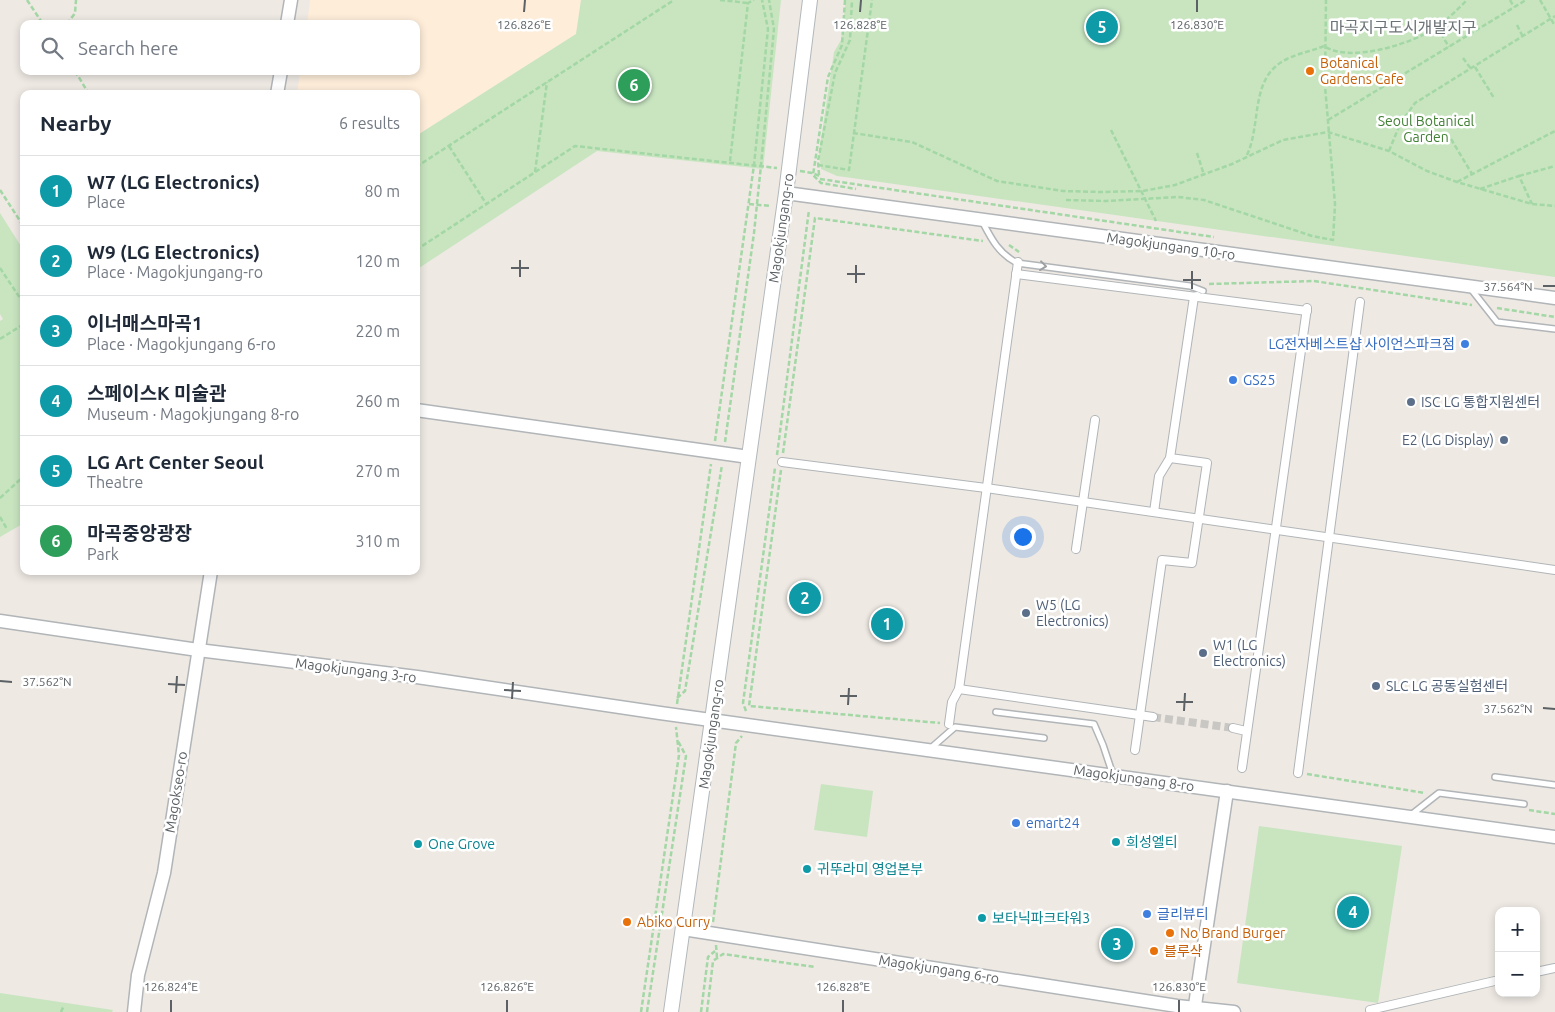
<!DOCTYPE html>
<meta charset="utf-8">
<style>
body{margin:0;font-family:Ubuntu,"Noto Sans KR",sans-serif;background:#f2f2f3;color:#1f2937}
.controls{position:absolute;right:15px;bottom:15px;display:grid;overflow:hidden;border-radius:10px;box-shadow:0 2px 8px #0003}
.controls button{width:45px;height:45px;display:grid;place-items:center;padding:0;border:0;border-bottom:1px solid #e0e1e3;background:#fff;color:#1f2937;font:25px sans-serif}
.you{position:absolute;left:1022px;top:536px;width:18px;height:18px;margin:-12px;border:4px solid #fff;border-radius:50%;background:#1a73e8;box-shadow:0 0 0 8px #1a73e833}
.badge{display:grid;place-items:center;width:32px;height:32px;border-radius:50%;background:#e7304b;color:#fff;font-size:16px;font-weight:700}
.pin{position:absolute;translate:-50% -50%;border:2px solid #fff;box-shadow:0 1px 5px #0006}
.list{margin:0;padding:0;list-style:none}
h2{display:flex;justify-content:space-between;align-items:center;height:65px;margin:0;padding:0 20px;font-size:21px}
h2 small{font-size:16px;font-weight:400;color:#747a83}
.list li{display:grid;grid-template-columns:32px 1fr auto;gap:15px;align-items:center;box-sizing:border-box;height:70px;padding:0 20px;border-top:1px solid #e0e1e3}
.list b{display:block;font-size:19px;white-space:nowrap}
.list p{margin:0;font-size:16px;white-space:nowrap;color:#747a83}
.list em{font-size:16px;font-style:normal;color:#747a83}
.icon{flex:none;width:28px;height:28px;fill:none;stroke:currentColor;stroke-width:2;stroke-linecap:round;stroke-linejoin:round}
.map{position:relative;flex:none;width:1555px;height:1012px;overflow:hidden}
.search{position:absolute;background:#fff;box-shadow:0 2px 8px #0003;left:20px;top:20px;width:400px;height:55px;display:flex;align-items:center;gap:12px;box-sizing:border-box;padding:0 18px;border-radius:10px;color:#747a83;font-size:19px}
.panel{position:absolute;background:#fff;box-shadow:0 2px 8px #0003;left:20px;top:90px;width:400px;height:485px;border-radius:10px}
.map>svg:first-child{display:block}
.commercial{fill:#fdedd9}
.green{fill:#c8e5c0}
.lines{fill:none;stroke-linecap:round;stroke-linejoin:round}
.pedestrian-tunnel{stroke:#c9c7c3;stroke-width:8;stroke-dasharray:8 4;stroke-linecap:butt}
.service-casing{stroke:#b1b5b8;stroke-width:8}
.pedestrian-casing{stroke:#b1b5b8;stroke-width:10}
.tertiary-casing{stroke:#b1b5b8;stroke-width:15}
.secondary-casing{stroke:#b2b8bb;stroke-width:16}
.path{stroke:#a3d7a5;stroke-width:2.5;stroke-dasharray:5 2.5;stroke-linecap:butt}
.service{stroke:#fff;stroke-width:5}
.pedestrian{stroke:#fff;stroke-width:8}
.tertiary{stroke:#fff;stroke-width:12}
.secondary{stroke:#fff;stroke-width:14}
.oneway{stroke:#9da0a2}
.ticks{fill:none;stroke:#5b6164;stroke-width:2}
.food-dot{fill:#e8710a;stroke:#fff;stroke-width:2}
.shop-dot{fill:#3f7fe0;stroke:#fff;stroke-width:2}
.service-dot{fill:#5c6f8a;stroke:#fff;stroke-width:2}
.culture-dot{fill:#0f9aa8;stroke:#fff;stroke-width:2}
.labels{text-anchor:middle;stroke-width:5;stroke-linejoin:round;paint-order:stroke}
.food-label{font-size:14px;fill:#c56008;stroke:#fff;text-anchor:start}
.park-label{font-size:14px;fill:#428135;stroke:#fff}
.street-label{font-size:14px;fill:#5b6164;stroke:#fff}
.shop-label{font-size:14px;fill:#366cbe;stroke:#fff;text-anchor:start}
.service-label{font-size:14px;fill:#4e5e75;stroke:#fff;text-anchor:start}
.culture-label{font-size:14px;fill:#0d838f;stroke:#fff;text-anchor:start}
.quarter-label{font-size:16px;fill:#6c7376;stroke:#fff}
.ticks-label{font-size:12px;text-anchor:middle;fill:#5b6164;stroke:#fff;stroke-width:5;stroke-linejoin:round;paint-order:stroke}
</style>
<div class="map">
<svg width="1555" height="1012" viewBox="0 0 1555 1012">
<rect width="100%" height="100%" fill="#eee9e3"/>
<!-- commercial -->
<polygon class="commercial" points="310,0 581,0 577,34 416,136 416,94 297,94 300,71 416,71 416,24 307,24"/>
<!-- green -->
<g class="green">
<polygon points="581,0 781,0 763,169 597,151 416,270 416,136 576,34"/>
<polygon points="846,0 1555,0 1555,277 852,178 837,176 821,169 819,153 834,52 841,40"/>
<polygon points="0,213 24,251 24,523 0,537 0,321 3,319 0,314"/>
<polygon points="821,784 873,791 867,837 814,830"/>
<polygon points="1259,826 1402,846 1378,1003 1237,983"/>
<polygon points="0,993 113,1010 112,1012 0,1012"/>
</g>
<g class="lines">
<!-- pedestrian-tunnel -->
<polyline class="pedestrian-tunnel" points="1153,717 1233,728"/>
<!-- service casing -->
<g class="service-casing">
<g id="service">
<path d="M982 221C991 238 998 253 1017 263L1190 286 1203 291"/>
<polyline points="1471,289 1497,322 1555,329"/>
<polyline points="996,712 1094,724 1103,745 1113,775"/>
<polyline points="931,748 955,727 1044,738"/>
<polyline points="1495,777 1555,785"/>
<polyline points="1411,815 1439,793 1524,804"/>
</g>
</g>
<!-- pedestrian casing -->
<g class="pedestrian-casing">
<g id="pedestrian">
<polyline points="1016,274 1307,311"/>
<polyline points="782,462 986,488 1555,570"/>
<polyline points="1154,512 1159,476 1170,458"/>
<polyline points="1076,549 1095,420"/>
<polyline points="959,689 1153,717"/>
<polyline points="949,724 952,702 959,689 1018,262"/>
<polyline points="1233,728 1246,731"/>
<polyline points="1135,750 1162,560 1192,563 1207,463 1170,458 1194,297 1197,296"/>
<polyline points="1242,768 1307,308"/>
<polyline points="1298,773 1360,302"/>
<polyline points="1536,972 1555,968"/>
<polyline points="1370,1010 1499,980"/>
</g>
</g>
<!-- tertiary casing -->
<g class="tertiary-casing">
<g id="tertiary">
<polyline points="287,24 291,0"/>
<polyline points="277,94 281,71"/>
<polyline points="786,193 1555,298"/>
<polyline points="416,410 749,457"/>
<polyline points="0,621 198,650 417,677 660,713 1555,837"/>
<polyline points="683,929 1177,1006 1234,1012"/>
<polyline points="134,1012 138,975 164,873 211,571"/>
<polyline points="1194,1012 1227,791"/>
</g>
</g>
<!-- secondary casing -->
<g class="secondary-casing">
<polyline id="secondary" points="671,1012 786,193 810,0"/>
</g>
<!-- path -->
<g class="path">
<polyline points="27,0 43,24"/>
<polyline points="720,0 748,3"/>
<polyline points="845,0 842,45 828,77 813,175 821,183 856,189"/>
<polyline points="1510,0 1514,7"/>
<polyline points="1540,0 1555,26"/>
<polyline points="67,24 75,13 76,0"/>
<polyline points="1517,25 1523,37"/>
<polyline points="1437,27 1449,47"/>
<polyline points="1463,58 1471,69"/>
<polyline points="1475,67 1494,98"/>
<polyline points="75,71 89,94"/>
<polyline points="1328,120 1526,0"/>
<polyline points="1111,130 1156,221"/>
<polyline points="853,133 912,142 997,181 1063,191 1103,192 1143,191 1175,185 1232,164 1283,140 1328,132 1389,151 1427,171 1457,182 1532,204 1555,206"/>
<polyline points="1451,139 1472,174"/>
<polyline points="449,146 487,205"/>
<polyline points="1389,151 1400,124 1415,103 1555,16"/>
<polyline points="1197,153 1204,175"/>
<path d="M1247 155C1262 123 1249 77 1287 59 1299 53 1312 51 1324 46 1350 64 1415 43 1438 26 1449 18 1458 9 1467 0"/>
<polyline points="730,161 748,3 754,0"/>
<polyline points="818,165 849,170 872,0"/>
<polyline points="416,167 674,0"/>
<polyline points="800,171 813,173 819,176"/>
<polyline points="535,172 547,82"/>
<polyline points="819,175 818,161 835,73 850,40 852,0"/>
<polyline points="1519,176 1555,166"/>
<polyline points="820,179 1214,237"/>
<polyline points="1457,182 1555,131"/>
<polyline points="1480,189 1519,176 1532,204"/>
<polyline points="0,190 24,227"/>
<polyline points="1066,200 1106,201 1178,197 1204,200 1312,236 1333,240 1335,204 1325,86 1326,0"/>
<polyline points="749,204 771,206"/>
<polyline points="1009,245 1019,252"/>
<polyline points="416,250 575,146 777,168"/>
<polyline points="0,268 22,301 24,308"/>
<polyline points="1209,284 1314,281 1472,305"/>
<polyline points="1497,308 1555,317"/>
<polyline points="0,339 24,324"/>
<polyline points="715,441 754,165 768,29 762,0"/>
<polyline points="725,442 754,233 761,165 774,29 769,0"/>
<polyline points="783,453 815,218 983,241"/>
<polyline points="777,455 809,210"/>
<polyline points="781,470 749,706 940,723"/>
<polyline points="0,498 24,476"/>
<polyline points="0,517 7,529"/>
<polyline points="677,698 685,691 722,465"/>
<polyline points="677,704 711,464"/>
<polyline points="746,711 743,703 775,468"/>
<polyline points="1307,774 1425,793"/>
<polyline points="1529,810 1555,814"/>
<polyline points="713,922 736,743 742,736"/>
<polyline points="716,945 717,958"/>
<polyline points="61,1012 64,1005"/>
<polyline points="641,1012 679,755 676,727"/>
<polyline points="647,1012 686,756 678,741"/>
<polyline points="701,1012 708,957 715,951"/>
<polyline points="707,1012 713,961 723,954 815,967"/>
</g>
<!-- service -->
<use href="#service" class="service"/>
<!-- pedestrian -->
<use href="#pedestrian" class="pedestrian"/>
<!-- tertiary -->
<use href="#tertiary" class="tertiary"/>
<!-- secondary -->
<use href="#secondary" class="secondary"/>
</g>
<!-- one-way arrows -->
<defs><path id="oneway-chevron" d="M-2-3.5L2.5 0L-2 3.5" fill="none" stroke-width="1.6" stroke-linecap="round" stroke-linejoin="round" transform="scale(1.25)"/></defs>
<use class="oneway" href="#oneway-chevron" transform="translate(1043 266) rotate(7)"/>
<!-- ticks -->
<path class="ticks" d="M524 12 525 0M860 12 861 0M1197 12V0M511 268H529M847 274H865M520 277V260M1183 280H1201M856 283V265M1543 286H1555M1192 289V271M0 681 12 682M168 684 185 685M504 690 521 691M176 693 177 676M840 696H857M512 699 513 682M1176 702H1193M848 705 849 688M1543 708 1555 709M1184 711 1185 693M171 1012V1000M507 1012V1000M843 1012V1000M1179 1012V1000"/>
<!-- markers -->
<g class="food-dot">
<circle cx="1310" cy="71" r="5"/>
<circle cx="627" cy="922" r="5"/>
<circle cx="1170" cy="933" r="5"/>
<circle cx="1154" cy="951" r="5"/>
</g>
<g class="shop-dot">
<circle cx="1465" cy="344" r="5"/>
<circle cx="1233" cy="380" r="5"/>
<circle cx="1016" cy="823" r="5"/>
<circle cx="1147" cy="914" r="5"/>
</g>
<g class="service-dot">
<circle cx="1411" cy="402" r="5"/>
<circle cx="1504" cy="440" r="5"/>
<circle cx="1026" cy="613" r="5"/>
<circle cx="1203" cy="653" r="5"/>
<circle cx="1376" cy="686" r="5"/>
</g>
<g class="culture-dot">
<circle cx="1116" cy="842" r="5"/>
<circle cx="418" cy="844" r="5"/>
<circle cx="807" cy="869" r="5"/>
<circle cx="982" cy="918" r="5"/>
</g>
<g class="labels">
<!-- food labels -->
<g class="food-label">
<text x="1320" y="68">Botanical<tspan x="1320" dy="16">Gardens Cafe</tspan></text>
<text x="637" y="927">Abiko Curry</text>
<text x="1180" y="938">No Brand Burger</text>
<text x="1164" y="956">블루샥</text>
</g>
<!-- park labels -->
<g class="park-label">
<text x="1426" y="126">Seoul Botanical<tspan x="1426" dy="16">Garden</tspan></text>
</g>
<!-- street labels -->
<g class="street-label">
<text transform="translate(781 228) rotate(-82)" y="5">Magokjungang-ro</text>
<text transform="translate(1171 246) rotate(8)" y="5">Magokjungang 10-ro</text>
<text transform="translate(356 670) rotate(7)" y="5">Magokjungang 3-ro</text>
<text transform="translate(711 734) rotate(-82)" y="5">Magokjungang-ro</text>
<text transform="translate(1134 778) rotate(8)" y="5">Magokjungang 8-ro</text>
<text transform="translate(176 792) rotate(-81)" y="5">Magokseo-ro</text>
<text transform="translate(939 969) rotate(9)" y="5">Magokjungang 6-ro</text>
</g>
<!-- shop labels -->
<g class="shop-label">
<text x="1455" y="349" text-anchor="end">LG전자베스트샵 사이언스파크점</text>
<text x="1243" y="385">GS25</text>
<text x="1026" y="828">emart24</text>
<text x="1157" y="919">글리뷰티</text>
</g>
<!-- service labels -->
<g class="service-label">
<text x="1421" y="407">ISC LG 통합지원센터</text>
<text x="1494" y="445" text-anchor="end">E2 (LG Display)</text>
<text x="1036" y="610">W5 (LG<tspan x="1036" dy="16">Electronics)</tspan></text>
<text x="1213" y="650">W1 (LG<tspan x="1213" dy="16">Electronics)</tspan></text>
<text x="1386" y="691">SLC LG 공동실험센터</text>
</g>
<!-- culture labels -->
<g class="culture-label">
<text x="1126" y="847">희성엘티</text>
<text x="428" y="849">One Grove</text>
<text x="817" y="874">귀뚜라미 영업본부</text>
<text x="992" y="923">보타닉파크타워3</text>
</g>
<!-- quarter labels -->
<g class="quarter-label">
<text x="1403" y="33">마곡지구도시개발지구</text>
</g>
</g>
<g class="ticks-label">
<text x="524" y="29">126.826°E</text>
<text x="860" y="29">126.828°E</text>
<text x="1197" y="29">126.830°E</text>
<text x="1508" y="291">37.564°N</text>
<text x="47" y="686">37.562°N</text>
<text x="1508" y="713">37.562°N</text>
<text x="171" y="991">126.824°E</text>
<text x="507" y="991">126.826°E</text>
<text x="843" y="991">126.828°E</text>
<text x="1179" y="991">126.830°E</text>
</g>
</svg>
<div class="controls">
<button>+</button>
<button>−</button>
</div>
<div class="you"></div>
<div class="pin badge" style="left:887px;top:624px;background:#0f9aa8">1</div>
<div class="pin badge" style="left:805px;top:598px;background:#0f9aa8">2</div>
<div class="pin badge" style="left:1117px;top:944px;background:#0f9aa8">3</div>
<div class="pin badge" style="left:1353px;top:912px;background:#0f9aa8">4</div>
<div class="pin badge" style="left:1102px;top:27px;background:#0f9aa8">5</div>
<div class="pin badge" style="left:634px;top:85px;background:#2e9e5b">6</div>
<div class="search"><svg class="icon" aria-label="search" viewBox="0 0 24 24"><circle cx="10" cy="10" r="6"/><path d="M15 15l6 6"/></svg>Search here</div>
<section class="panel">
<h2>Nearby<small>6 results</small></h2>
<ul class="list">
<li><span class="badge" style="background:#0f9aa8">1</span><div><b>W7 (LG Electronics)</b><p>Place</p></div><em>80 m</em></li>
<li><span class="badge" style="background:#0f9aa8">2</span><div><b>W9 (LG Electronics)</b><p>Place · Magokjungang-ro</p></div><em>120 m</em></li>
<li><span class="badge" style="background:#0f9aa8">3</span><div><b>이너매스마곡1</b><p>Place · Magokjungang 6-ro</p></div><em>220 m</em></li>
<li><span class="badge" style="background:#0f9aa8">4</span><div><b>스페이스K 미술관</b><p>Museum · Magokjungang 8-ro</p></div><em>260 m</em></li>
<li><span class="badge" style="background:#0f9aa8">5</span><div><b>LG Art Center Seoul</b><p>Theatre</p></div><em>270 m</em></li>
<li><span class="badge" style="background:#2e9e5b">6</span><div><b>마곡중앙광장</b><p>Park</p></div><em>310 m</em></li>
</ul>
</section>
</div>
